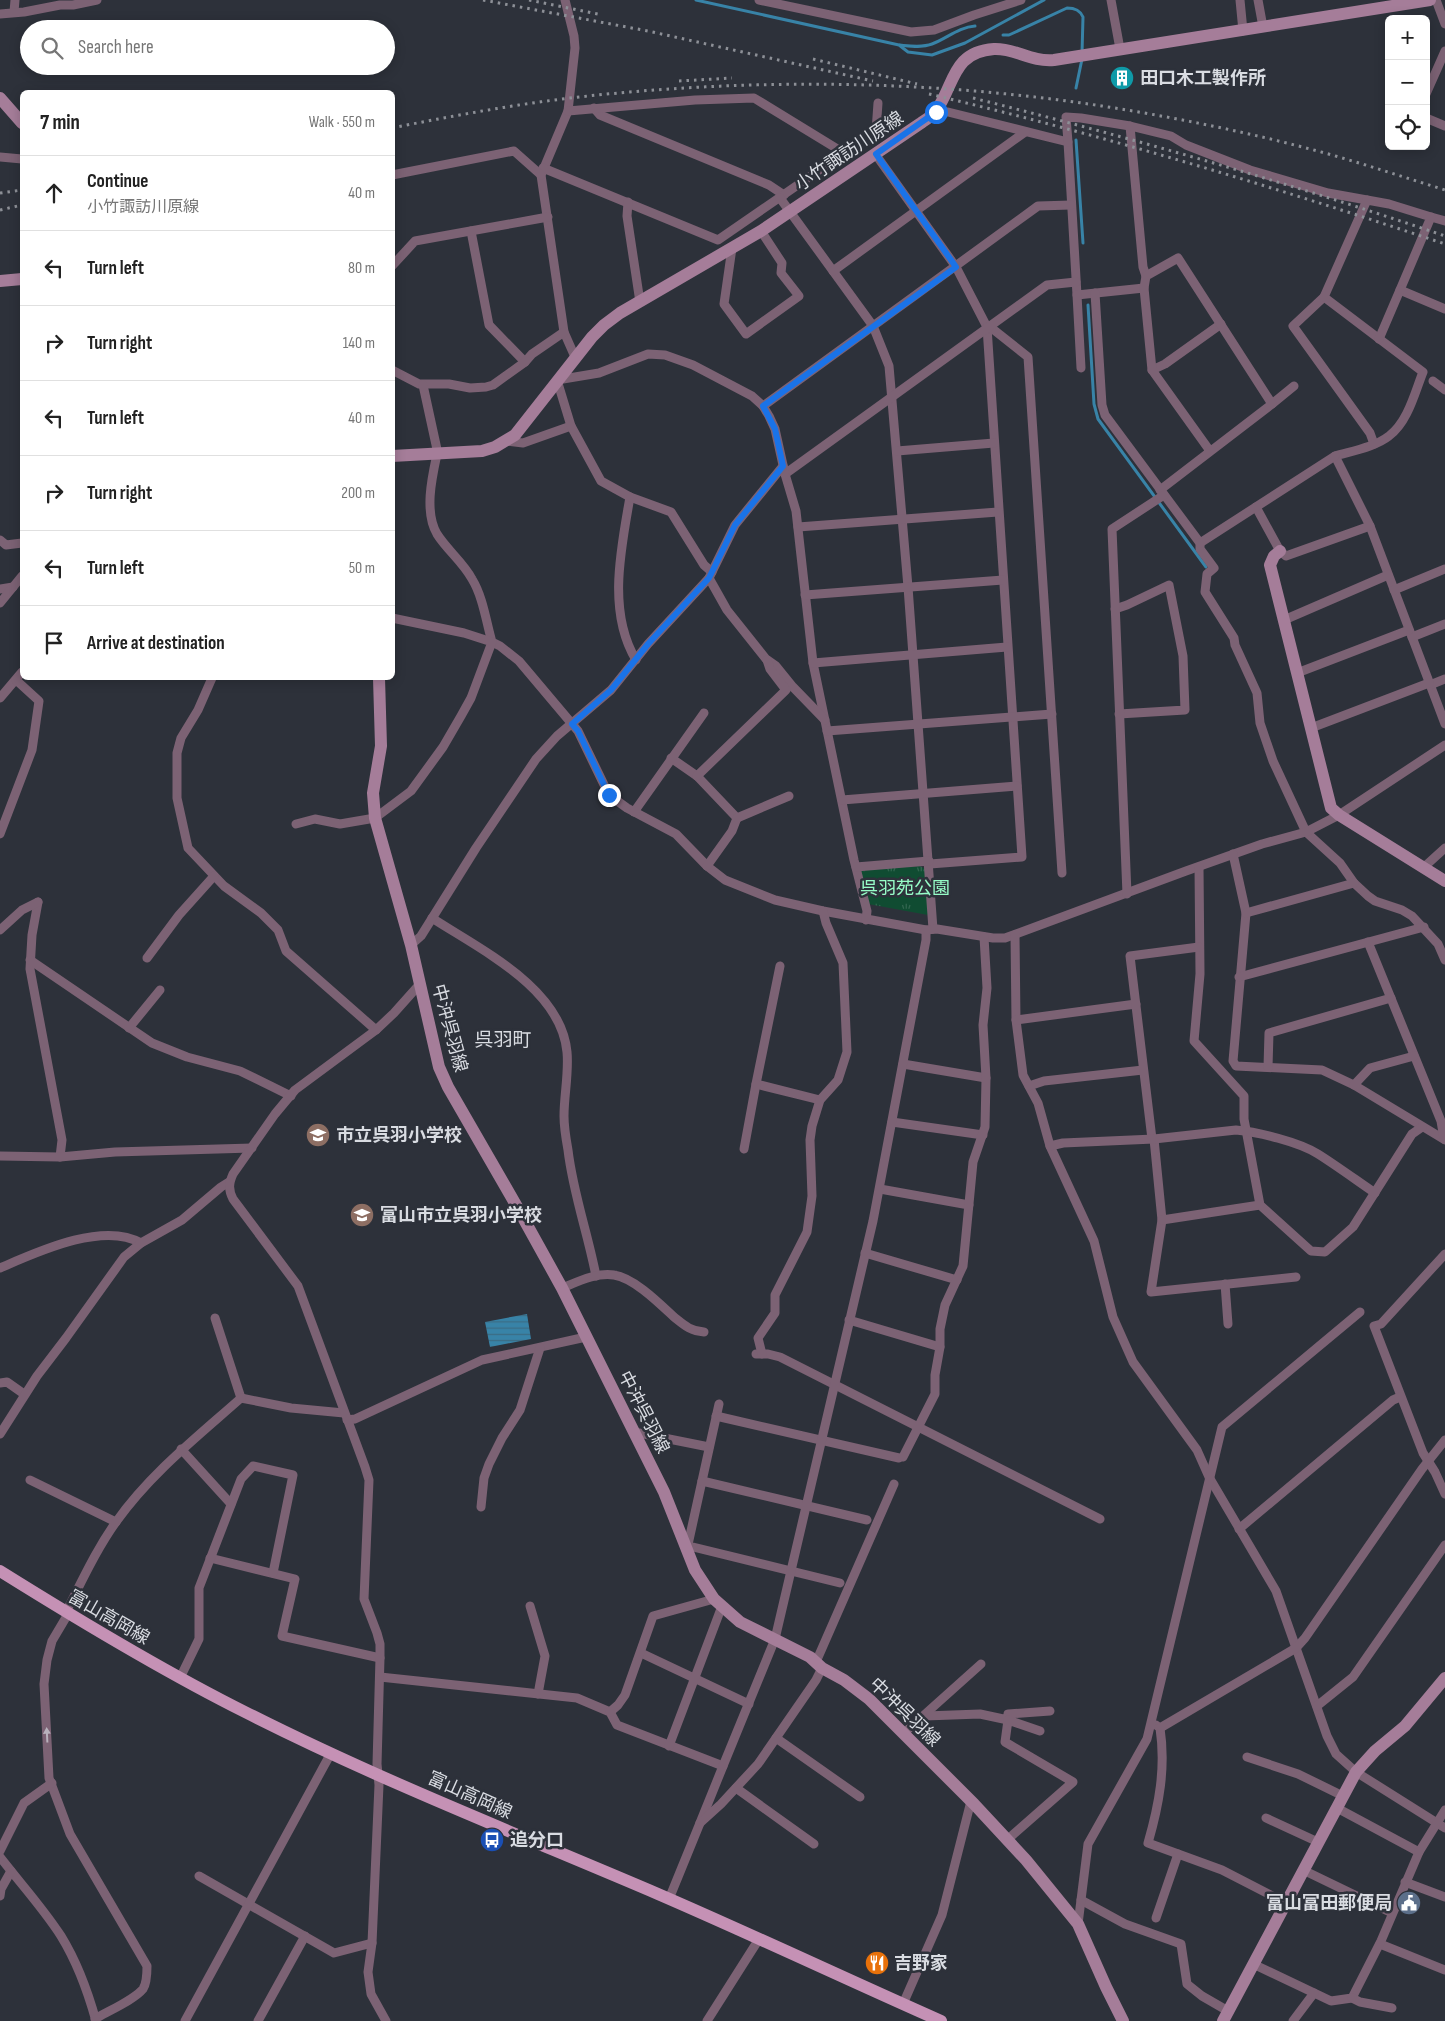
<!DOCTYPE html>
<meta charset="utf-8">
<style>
body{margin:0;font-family:"Sofia Sans Condensed","Noto Sans JP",sans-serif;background:#f2f2f2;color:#222}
.controls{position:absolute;right:15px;top:15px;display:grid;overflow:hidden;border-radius:8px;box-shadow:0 2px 12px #0003}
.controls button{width:45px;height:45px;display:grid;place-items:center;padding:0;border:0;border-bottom:1px solid #e0e0e0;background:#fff;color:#222;font:25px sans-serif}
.stop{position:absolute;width:15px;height:15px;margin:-11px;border:4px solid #1a73e8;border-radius:50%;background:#fff}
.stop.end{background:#1a73e8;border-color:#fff;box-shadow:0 1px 5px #0008}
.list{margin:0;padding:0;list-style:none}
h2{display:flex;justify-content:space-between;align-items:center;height:65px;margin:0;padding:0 20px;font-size:21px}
h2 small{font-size:16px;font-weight:400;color:#767676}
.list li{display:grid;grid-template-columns:32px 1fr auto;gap:15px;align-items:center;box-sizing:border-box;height:75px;padding:0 20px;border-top:1px solid #e0e0e0}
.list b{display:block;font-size:19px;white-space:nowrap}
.list p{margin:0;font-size:16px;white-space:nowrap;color:#767676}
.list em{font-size:16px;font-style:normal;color:#767676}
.icon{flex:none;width:28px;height:28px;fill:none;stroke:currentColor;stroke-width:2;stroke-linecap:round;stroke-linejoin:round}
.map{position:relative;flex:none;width:1445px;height:2021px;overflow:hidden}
.search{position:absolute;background:#fff;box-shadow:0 2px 12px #0003;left:20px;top:20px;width:375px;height:55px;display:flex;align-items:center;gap:12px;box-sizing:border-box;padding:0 18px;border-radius:28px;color:#767676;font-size:19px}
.panel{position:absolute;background:#fff;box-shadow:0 2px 12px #0003;left:20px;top:90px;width:375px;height:590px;border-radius:8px}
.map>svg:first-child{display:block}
.park{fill:url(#park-tufts)}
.water{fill:url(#water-rules)}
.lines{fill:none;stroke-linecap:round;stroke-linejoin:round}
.stream{stroke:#3883a7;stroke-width:3}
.street{stroke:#7c6274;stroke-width:9}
.secondary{stroke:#a57d99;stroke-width:12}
.primary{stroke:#c591b5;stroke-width:12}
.rail{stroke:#8d9097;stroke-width:3;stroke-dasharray:2.5 5;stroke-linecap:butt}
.oneway{fill:#b8b1bc}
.route{stroke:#1a73e8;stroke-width:6}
.labels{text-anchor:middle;stroke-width:5;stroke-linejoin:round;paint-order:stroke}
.poi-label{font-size:18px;font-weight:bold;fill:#d9dce2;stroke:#2d313a;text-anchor:start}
.street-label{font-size:18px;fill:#d9dce2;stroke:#2d313a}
.park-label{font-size:18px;fill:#96fcc7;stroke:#2d313a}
.neighbourhood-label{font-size:19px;fill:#d9dce2;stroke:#2d313a}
</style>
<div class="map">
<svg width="1445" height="2021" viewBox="0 0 1445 2021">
<defs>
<pattern id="park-tufts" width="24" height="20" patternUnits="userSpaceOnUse" patternTransform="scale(1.25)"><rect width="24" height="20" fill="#104c32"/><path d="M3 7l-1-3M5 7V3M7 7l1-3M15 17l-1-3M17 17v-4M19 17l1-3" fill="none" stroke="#32654f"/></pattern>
<pattern id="water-rules" width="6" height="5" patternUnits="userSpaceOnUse" patternTransform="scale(1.25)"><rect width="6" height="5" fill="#3883a7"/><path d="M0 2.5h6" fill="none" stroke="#3b6c84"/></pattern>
</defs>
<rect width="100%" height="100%" fill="#2d313a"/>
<!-- park -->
<polygon class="park" points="920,866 925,869 928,915 868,904 860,872 862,870"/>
<!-- water -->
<polygon class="water" points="527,1314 531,1339 490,1347 485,1322"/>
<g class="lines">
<!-- stream -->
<g class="stream">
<polyline points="696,0 899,45 908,52 932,55 965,43 1044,0"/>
<path d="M1003 35H1009L1067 8C1075 8 1080 10 1083 17L1082 53"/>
<path d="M900 45C910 46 922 48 932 44 946 39 959 27 975 26"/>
<polyline points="1076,88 1082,59"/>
<polyline points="1076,140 1083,243"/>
<polyline points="1088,305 1094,404 1098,419 1206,567"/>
</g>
<!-- street -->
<g class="street">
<polyline points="565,0 574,36 575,48 568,111 541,175 564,332 575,357"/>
<polyline points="759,0 911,32 934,30 974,15 1021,0"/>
<polyline points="1111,0 1120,49"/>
<polyline points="1240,0 1243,31"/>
<polyline points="1258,0 1263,27"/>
<polyline points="1436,0 1445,24"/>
<polyline points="14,12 15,0"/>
<polyline points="0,14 24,12 60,5 73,5 97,0"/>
<polyline points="1426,94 1445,51"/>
<polyline points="594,108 600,115 769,185 784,195"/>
<polyline points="936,112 948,112 1068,142 1077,295 1144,288"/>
<polyline points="1426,118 1445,126"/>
<polyline points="1130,126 1143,267 1146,276"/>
<polyline points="1068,142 1066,117 1081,118 1130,126 1171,136 1186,145 1250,170 1328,193 1367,200"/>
<polyline points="844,153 876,131 878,103"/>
<polyline points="876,155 956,267 987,327 1022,857 930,864"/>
<polyline points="0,157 22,159"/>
<polyline points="543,168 718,240 844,153 754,98 695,100 568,111"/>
<polyline points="392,175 514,151 541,175"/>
<polyline points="780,198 873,326 889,366 908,587 933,929"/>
<polyline points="628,202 627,216 640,302"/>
<polyline points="1431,217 1445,221"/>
<polyline points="471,231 489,325 525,362"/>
<polyline points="732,248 724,304 746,334 799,296 781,273 782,263 761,231"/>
<polyline points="392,266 415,241 548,217"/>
<polyline points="833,271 1025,132"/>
<polyline points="1095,293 1102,405 1105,415 1200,543 1200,549 1214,568 1207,574 1205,592 1234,638 1235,645 1257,693 1260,723 1273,761 1306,832 1340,863 1354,883 1368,896 1375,901 1402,910 1412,916 1438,944 1445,960"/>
<polyline points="1077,295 1081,368"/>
<polyline points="1324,297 1293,326 1370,433 1374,444"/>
<path d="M1445 309 1400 290 1431 217 1389 204 1367 200 1324 297 1423 372C1415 392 1408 422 1389 436 1375 447 1352 451 1335 456L1370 526 1445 724"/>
<polyline points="987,327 994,330 1028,357 1062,873"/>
<polyline points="1379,339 1400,290"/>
<polyline points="392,370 419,384 449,384 470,388 486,387 493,385 525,362 532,354 564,332"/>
<polyline points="1152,370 1165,364 1221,324"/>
<polyline points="1433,381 1445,390"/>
<polyline points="423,385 438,454"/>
<polyline points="1272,404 1294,386"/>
<polyline points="763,406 1038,206 1071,205"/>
<polyline points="506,441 523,443 571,426"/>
<polyline points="897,451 994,443"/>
<path d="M437 454C432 477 424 512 437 534 447 550 463 562 472 579 483 597 486 621 492 642L500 646 519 661 578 731 609 795 627 808 676 834 707 866 725 880 775 900 823 911 926 930 937 929 993 938H1005L1186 871 1262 844 1306 832 1339 815 1445 745"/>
<polyline points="785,474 1047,285 1076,282"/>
<polyline points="1160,490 1272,404 1178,258 1146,276 1144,288 1152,370 1210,451"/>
<path d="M630 497C621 549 607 612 636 660"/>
<polyline points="1256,507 1280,551 1286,556 1370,526"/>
<polyline points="798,527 998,512"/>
<polyline points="0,540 6,545 22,543"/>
<polyline points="1200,543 1335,456"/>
<polyline points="712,572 704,565 671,512 630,497 601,481 571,426 557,380 599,373 648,354 665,355 693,365 752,396 763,406 769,416 775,429 785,474 796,511 813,663 854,860 867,911 866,920"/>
<polyline points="709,578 727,610 766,659 776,666 793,687 825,720"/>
<polyline points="0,589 13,587"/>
<polyline points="1394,590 1445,569"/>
<polyline points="805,595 1003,580"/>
<polyline points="0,603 22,576"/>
<polyline points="1115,609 1127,605 1169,585 1183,656 1185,710 1119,714"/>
<polyline points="1284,620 1388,575"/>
<polyline points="1412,637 1445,624"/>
<polyline points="813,663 1007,647"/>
<polyline points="1297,673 1409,630"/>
<polyline points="212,678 198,710 181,738 177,753 177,798 188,848 224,886 261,913 278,930 286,951 376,1030"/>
<polyline points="1430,685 1445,679"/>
<polyline points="0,698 22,672"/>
<polyline points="1311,728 1429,683"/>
<polyline points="827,731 1052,714"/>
<polyline points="671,758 697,776 737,818 732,831 707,866"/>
<polyline points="697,776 786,690 770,669 767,660"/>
<polyline points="842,800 1017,786"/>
<polyline points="634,812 704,713"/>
<polyline points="737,818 789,796"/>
<polyline points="296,824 315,819 340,824 375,818 411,791 443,747 461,716 471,698 492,642 464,633 392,618"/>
<polyline points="0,834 32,750 39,701 16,680"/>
<polyline points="1233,854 1246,913 1233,1061 1236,1066 1322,1070 1354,1085 1445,1140"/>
<polyline points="856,867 929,861"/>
<polyline points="1199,867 1200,974 1194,1041 1244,1096 1244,1119 1260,1205 1311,1251 1325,1252 1353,1227 1412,1134 1422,1127"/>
<polyline points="1423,868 1445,848"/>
<polyline points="1127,894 1112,529 1164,495"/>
<polyline points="38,902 32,935 30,969 62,1140 60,1157"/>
<polyline points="1246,913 1354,883"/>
<path d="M432 918C481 950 561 988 567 1052 569 1073 564 1095 564 1116 564 1128 566 1139 568 1150 573 1193 588 1234 596 1276"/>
<polyline points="0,930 22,910 38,902"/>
<polyline points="1015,935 1016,1020 1023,1075 1038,1103 1050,1146 1094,1241 1113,1317 1133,1362 1197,1450 1209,1477 1276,1591 1327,1736 1336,1754 1356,1772 1445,1828"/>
<polyline points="1368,942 1441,1121 1444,1139"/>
<polyline points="411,945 421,936 476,848 536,759 557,736 611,690 648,644 709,578 735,525 783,466"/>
<polyline points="147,958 179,915 214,876"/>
<polyline points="30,960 152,1043 187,1057 240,1071 291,1096"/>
<polyline points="780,966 756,1084 820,1100"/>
<polyline points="1239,977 1424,927"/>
<polyline points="1016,1020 1136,1004"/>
<polyline points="129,1028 160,990"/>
<polyline points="903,1064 986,1078"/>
<polyline points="1268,1067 1269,1033 1391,998"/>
<polyline points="1354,1085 1370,1068 1414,1056"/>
<polyline points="1029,1086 1044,1081 1143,1070"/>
<polyline points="892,1122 983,1135"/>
<polyline points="1152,1139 1130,956 1199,947"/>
<polyline points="1154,1139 1162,1220 1151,1292 1296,1277"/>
<path d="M1050 1146 1063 1143 1154 1139 1236 1130C1258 1132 1299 1142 1318 1154 1337 1166 1356 1180 1375 1193"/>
<polyline points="744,1149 756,1084"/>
<polyline points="0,1156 60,1157 115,1152 252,1148"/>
<polyline points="880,1189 969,1205"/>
<polyline points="1162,1220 1260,1205"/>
<polyline points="865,1253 957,1280"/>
<polyline points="1445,1254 1381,1324 1374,1326 1423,1453 1435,1472 1445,1494"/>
<path d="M0 1268C37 1252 103 1221 141 1243"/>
<polyline points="1225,1284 1228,1324"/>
<path d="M562 1288C577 1282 597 1272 614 1275 634 1278 659 1303 674 1317 684 1325 690 1331 704 1332"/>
<polyline points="215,1318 241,1398"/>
<polyline points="849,1320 940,1347"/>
<polyline points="756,1354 768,1354 780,1357 1100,1519"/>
<polyline points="762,1354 758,1338 775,1313 775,1295 807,1232 812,1196 810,1140 812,1126 820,1100 838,1080 847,1052 843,963 826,923 823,911"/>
<polyline points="0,1383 7,1382 24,1394"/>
<polyline points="241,1398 291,1408 344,1413"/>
<polyline points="719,1404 687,1549 693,1547 840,1583"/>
<polyline points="716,1416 899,1458"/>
<polyline points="347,1420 355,1419 482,1360 586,1337"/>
<polyline points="634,1432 709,1447"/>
<polyline points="0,1434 37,1376 66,1338 124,1257 141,1243 182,1220 221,1187 229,1182"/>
<polyline points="181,1449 231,1504"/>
<polyline points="903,1457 935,1394 935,1375 940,1347 940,1329 945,1305 963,1266 973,1162 985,1127 986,1078 983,1025 987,988 984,937"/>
<polyline points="30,1480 116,1522"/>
<polyline points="702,1481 867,1520"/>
<polyline points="481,1507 484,1478 489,1464 502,1438 520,1410 540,1348"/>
<polyline points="1239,1529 1393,1400 1400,1397"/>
<polyline points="210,1558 295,1579 282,1636 380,1658"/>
<polyline points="530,1606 545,1656 538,1694"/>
<path d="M66 1612C82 1581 96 1550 116 1522 151 1473 197 1437 241 1398"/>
<path d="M68 1614 52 1641 47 1660 44 1684 49 1778 70 1834 147 1966C147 1973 147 1983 143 1989 134 2000 108 2011 95 2019"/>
<polyline points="641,1653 749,1704"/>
<polyline points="816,1662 894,1484"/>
<polyline points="380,1677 577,1698 610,1712 617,1725 723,1766 700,1823"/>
<polyline points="180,1678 199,1639 199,1588 241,1479 253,1466 293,1475 273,1573"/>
<polyline points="1317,1706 1353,1677 1445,1545"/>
<polyline points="610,1712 618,1705 625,1695 653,1616 714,1599"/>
<polyline points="925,1716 980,1714 1008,1720 1008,1714 1050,1711"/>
<path d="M1156 1725 1160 1728C1166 1768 1159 1805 1148 1843L1222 1870 1286 1903"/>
<polyline points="1160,1728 1296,1648 1305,1638 1422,1469 1445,1440"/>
<polyline points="904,1733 981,1664"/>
<polyline points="776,1738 860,1797"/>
<polyline points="669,1746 722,1606"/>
<polyline points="1247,1757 1298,1774 1343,1796"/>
<polyline points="723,1766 775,1639 873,1221 926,940 926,930"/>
<polyline points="736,1788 814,1844"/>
<polyline points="1337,1808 1419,1852"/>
<polyline points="1266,1818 1318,1842"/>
<polyline points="1007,1840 1073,1782 1005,1742 1008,1720 1040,1731"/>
<polyline points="0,1851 24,1803 52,1783"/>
<path d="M0 1857C20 1883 43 1908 61 1936 77 1962 88 1992 96 2021"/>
<polyline points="1303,1870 1392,1913"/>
<polyline points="199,1876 334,1953 372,1943"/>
<polyline points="1405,1882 1445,1897"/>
<polyline points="0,1896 1,1889 11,1871"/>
<polyline points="669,1899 700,1823 721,1804 758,1764 816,1680 822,1668"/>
<polyline points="1081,1900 1125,1924 1181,1944 1187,1984 1202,1996 1228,2011"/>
<polyline points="1156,1918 1178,1854"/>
<polyline points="1078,1924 1088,1844 1147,1739 1222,1427 1360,1312"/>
<polyline points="1380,1944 1445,1970"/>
<polyline points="1253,1964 1331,2001 1352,1998 1381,1941 1419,1852 1445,1810"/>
<polyline points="1352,1998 1360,2002 1392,2008"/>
<polyline points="903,2004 942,1915 971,1801"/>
<polyline points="185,2021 331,1753"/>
<polyline points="258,2021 305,1936"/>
<path d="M386 2021 371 1994 368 1972 372 1943 379 1785 377 1764 380 1658V1644L377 1633 364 1599 369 1480 365 1467 298 1286 233 1199C228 1189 229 1183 233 1174L275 1114 295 1090 376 1030 394 1013 419 985"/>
<polyline points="707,2021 759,1939"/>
<polyline points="1293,2021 1314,1993"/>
</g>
<!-- secondary -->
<g class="secondary">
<polyline points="0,98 22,123"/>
<polyline points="0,281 22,279"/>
<path d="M392 456 482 451 495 447 515 435 592 337 604 325 620 313 761 231 921 123C926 119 933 116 936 111 955 84 952 52 994 49 1016 48 1030 62 1054 60L1430 0"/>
<polyline points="1280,551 1274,556 1270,565 1331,808 1339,815 1445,881"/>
<polyline points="379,678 381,746 373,793 375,818 411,945 439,1067 448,1087 516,1205 562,1288 664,1492 695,1570 714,1599 740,1622 810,1657 822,1668 844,1680 869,1699 974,1804 1026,1860 1078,1924 1106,1987 1123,2021"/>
<polyline points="1223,2021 1356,1772 1375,1751 1405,1726 1445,1678"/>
</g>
<!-- primary -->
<path class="primary" d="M0 1571C80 1621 161 1670 245 1712 379 1780 520 1835 658 1894 753 1935 846 1979 941 2021"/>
<!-- rail -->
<g class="rail">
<polyline points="483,0 648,31 873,81"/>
<polyline points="529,0 598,14"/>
<polyline points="813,59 917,84"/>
<polyline points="679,81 732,78"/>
<path d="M929 94C1103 135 1275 187 1445 244"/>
<path d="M973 98C1132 138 1290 183 1445 236"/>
<path d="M392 128C457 115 522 103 588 96 758 78 932 80 1102 106 1179 118 1257 134 1332 155 1370 166 1407 178 1445 190"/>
<polyline points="0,193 22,190"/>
<polyline points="0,210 22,205"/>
</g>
</g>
<!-- one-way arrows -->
<defs><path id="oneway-solid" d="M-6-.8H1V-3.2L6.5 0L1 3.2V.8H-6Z" transform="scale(1.25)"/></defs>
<use class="oneway" href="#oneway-solid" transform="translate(47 1735) rotate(-93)"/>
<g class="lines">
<!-- route -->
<polyline class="route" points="609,795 578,731 572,724 611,690 648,644 709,578 735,525 783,466 775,429 763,406 956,267 876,154 936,112"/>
</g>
<!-- icons -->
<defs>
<g id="building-disc" transform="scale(1.25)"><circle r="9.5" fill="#0f9aa8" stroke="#2d313a"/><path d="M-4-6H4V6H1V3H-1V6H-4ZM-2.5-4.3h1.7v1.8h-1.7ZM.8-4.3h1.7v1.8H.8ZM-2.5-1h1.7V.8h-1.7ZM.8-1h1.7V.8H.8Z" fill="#fff"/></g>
<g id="school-disc" transform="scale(1.25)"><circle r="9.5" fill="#8d6e63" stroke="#2d313a"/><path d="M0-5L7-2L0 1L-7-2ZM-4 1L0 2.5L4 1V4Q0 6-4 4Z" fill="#fff"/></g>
<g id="bus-disc" transform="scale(1.25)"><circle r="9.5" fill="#1a4fb4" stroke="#2d313a"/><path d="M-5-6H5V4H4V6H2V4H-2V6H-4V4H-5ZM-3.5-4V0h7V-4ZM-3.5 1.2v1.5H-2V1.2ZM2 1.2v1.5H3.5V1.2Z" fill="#fff"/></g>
<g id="civic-disc" transform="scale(1.25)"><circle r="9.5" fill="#5c6f8a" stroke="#2d313a"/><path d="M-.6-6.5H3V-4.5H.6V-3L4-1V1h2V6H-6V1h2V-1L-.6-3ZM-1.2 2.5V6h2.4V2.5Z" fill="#fff"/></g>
<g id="restaurant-disc" transform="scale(1.25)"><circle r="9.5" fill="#e8710a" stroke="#2d313a"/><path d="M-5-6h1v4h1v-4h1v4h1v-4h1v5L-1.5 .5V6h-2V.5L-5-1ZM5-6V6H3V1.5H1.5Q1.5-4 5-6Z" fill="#fff"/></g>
</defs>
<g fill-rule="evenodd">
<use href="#building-disc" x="1122" y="78"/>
<use href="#school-disc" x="318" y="1135"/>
<use href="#school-disc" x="362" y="1215"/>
<use href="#bus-disc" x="492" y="1840"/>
<use href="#civic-disc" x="1409" y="1903"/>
<use href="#restaurant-disc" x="877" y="1963"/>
</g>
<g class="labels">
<!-- poi labels -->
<g class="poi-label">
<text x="1140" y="84">田口木工製作所</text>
<text x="336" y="1141">市立呉羽小学校</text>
<text x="380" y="1221">富山市立呉羽小学校</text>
<text x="510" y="1846">追分口</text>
<text x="1392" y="1909" text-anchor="end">富山富田郵便局</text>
<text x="894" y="1969">吉野家</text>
</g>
<!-- street labels -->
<g class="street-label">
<text transform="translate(849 151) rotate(-34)" y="6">小竹諏訪川原線</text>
<text transform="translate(450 1028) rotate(75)" y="6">中沖呉羽線</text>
<text transform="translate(644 1412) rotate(63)" y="6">中沖呉羽線</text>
<text transform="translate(109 1617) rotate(30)" y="6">富山高岡線</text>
<text transform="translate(905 1712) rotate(44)" y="6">中沖呉羽線</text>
<text transform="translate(470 1795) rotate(24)" y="6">富山高岡線</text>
</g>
<!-- park labels -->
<g class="park-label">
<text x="905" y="894">呉羽苑公園</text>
</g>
<!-- neighbourhood labels -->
<g class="neighbourhood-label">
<text x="503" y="1046">呉羽町</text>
</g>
</g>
</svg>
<div class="controls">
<button>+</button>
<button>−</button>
<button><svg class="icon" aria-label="locate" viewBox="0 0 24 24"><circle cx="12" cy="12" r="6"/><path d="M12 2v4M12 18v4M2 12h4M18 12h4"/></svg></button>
</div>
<div class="stop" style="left:936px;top:112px"></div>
<div class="stop end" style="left:609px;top:795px"></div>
<div class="search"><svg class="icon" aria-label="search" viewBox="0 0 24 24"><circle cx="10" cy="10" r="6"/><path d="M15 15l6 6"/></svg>Search here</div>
<section class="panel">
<h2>7 min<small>Walk · 550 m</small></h2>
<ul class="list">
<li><svg class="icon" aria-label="ahead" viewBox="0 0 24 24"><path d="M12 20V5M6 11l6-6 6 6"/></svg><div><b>Continue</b><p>小竹諏訪川原線</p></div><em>40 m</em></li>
<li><svg class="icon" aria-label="left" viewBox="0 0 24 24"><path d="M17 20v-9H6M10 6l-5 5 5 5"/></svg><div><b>Turn left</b></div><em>80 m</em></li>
<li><svg class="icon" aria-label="right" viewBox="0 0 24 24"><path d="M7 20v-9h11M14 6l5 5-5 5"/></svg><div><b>Turn right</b></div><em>140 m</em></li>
<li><svg class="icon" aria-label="left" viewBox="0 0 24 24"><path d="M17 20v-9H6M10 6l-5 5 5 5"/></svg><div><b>Turn left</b></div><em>40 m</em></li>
<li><svg class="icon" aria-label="right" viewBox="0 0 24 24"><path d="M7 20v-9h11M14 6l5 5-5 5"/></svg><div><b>Turn right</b></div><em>200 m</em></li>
<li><svg class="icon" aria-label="left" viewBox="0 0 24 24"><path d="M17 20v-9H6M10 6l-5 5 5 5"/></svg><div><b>Turn left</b></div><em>50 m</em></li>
<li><svg class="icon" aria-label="arrive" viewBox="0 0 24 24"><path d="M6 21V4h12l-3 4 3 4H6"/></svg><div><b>Arrive at destination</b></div></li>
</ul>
</section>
</div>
